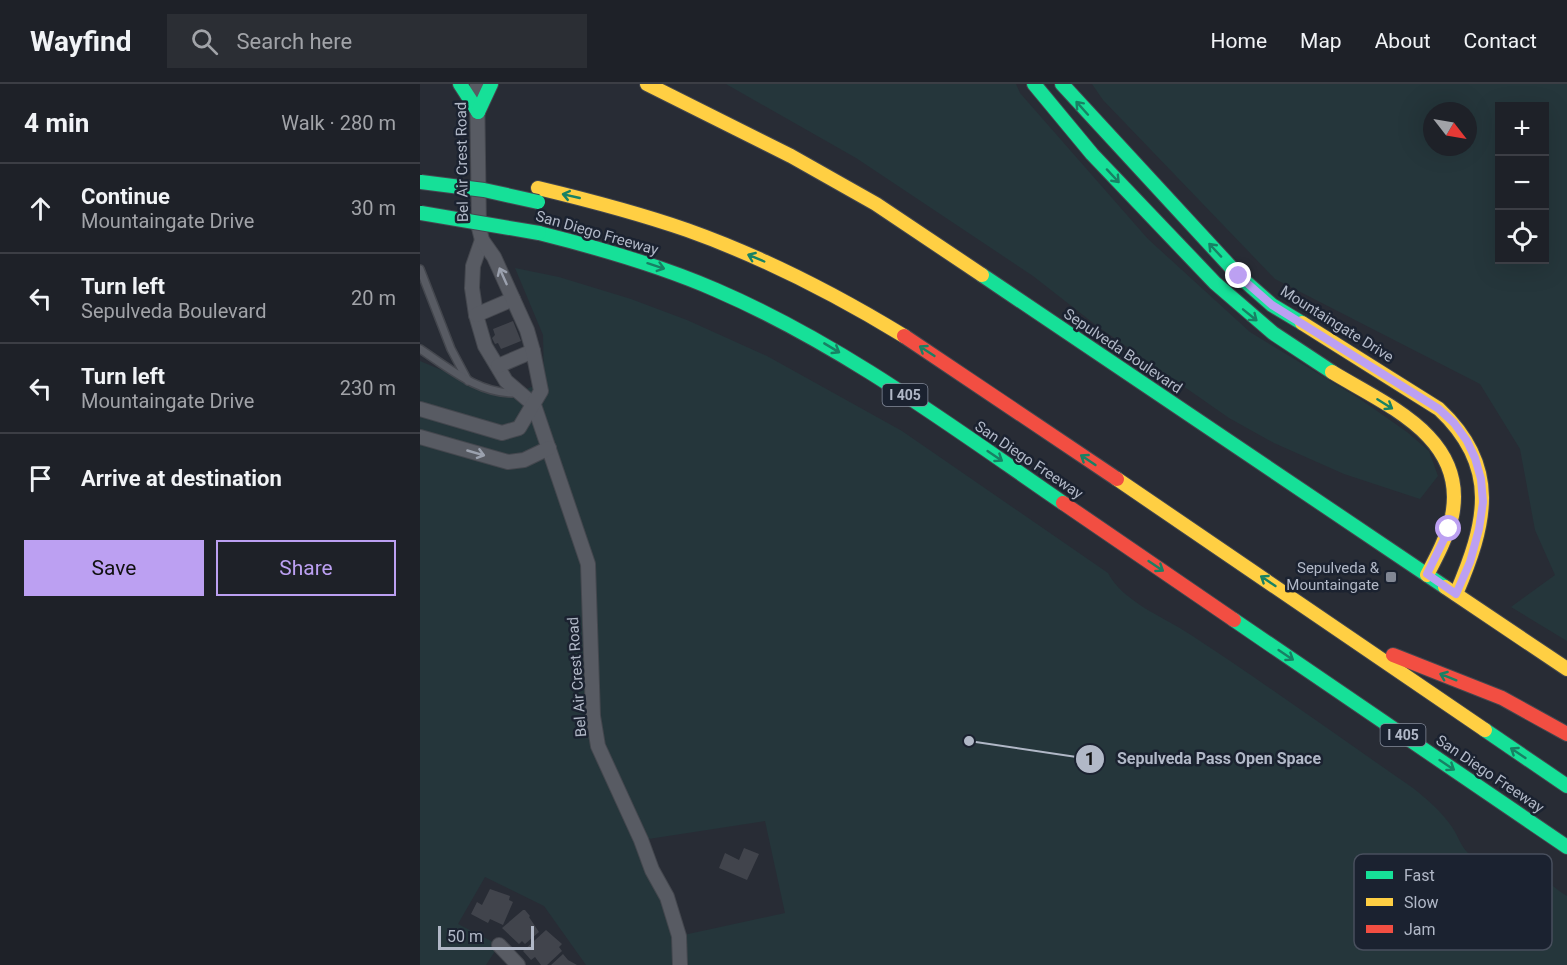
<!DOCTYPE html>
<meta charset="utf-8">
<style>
body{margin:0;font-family:Roboto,sans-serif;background:#2b2e34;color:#f1f3f6}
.controls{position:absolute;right:18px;top:18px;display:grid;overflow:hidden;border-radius:0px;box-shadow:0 6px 24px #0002}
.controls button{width:54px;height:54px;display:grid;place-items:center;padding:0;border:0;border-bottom:2px solid #3c3e45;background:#1e2128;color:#f1f3f6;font:30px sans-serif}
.compass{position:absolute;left:1003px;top:18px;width:54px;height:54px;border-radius:50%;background:#1e2128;box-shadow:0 6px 24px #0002;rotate:121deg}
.scale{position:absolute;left:18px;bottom:15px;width:96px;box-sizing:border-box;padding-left:6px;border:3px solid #b1b8c7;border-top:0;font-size:16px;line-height:21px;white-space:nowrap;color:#b1b8c7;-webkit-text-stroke:4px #1b2230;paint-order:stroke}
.stop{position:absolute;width:18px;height:18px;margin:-14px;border:4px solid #bca0f2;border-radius:50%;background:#fff}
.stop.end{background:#bca0f2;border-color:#fff;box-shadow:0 2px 6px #0008}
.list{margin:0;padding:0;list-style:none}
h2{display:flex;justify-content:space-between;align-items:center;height:78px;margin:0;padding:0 24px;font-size:26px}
h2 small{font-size:20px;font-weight:400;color:#a1a3a8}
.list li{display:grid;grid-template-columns:39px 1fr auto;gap:18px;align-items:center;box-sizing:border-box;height:90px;padding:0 24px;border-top:2px solid #3c3e45}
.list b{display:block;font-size:22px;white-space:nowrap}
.list p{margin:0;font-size:20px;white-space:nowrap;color:#a1a3a8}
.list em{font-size:20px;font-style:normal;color:#a1a3a8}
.actions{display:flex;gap:12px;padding:18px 24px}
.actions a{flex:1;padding:14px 0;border:2px solid #bca0f2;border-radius:0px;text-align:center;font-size:21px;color:#bca0f2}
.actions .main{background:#bca0f2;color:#111}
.icon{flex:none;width:33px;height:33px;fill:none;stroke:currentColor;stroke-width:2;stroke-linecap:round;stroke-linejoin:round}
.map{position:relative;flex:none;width:1147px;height:881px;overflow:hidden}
header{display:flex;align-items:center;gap:36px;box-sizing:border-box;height:84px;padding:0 30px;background:#1e2128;border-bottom:2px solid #3c3e45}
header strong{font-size:28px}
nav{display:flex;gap:33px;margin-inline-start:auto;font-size:21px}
.search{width:420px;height:54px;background:#2b2e34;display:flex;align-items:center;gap:15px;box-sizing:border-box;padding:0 21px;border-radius:0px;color:#a1a3a8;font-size:22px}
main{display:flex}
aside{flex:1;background:#1e2128}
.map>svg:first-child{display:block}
.green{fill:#25363b;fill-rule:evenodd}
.building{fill:#41444c}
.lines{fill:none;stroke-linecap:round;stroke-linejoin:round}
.lane-casing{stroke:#44474e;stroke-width:10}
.street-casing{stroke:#44474e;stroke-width:16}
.fast-casing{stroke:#44474e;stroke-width:16}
.slow-casing{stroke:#44474e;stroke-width:16}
.jam-casing{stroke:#44474e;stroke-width:16}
.lane{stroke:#585b63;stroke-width:7}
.street{stroke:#585b63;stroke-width:14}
.fast{stroke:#16e098;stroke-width:14}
.slow{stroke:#ffcf43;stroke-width:14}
.jam{stroke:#f24e42;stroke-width:14}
.fast-bridge-casing{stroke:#454851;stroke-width:16;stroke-linecap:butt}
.fast-bridge{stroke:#16e098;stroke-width:14}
.oneway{stroke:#188164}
.oneway2{stroke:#9ba1ae}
.route{stroke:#bca0f2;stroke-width:8}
.poi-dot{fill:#818794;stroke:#1b2230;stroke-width:2}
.labels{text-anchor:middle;stroke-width:5;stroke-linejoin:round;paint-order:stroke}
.shield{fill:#1b2230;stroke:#848b9a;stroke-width:1.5}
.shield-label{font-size:14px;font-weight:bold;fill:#b1b8c7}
.street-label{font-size:15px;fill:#b1b8c7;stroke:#1b2230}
.poi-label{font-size:15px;fill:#b1b8c7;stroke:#1b2230;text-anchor:end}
.key{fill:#1b2230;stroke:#484f5d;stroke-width:1.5}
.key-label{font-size:16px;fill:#b1b8c7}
.leader{fill:none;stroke:#b1b8c7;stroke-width:2}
.callout-dot{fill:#b1b8c7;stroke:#1b2230;stroke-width:2}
.mark-label{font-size:18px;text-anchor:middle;font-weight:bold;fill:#111}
.callout-label{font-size:16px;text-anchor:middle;font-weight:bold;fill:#b1b8c7;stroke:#1b2230;stroke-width:5;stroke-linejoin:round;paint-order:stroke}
</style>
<header>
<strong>Wayfind</strong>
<div class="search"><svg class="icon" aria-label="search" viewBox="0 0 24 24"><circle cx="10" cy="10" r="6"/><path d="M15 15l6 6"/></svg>Search here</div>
<nav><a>Home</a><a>Map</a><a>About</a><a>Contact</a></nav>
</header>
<main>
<aside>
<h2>4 min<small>Walk · 280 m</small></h2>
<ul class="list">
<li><svg class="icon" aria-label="ahead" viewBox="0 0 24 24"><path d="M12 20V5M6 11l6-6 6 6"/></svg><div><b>Continue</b><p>Mountaingate Drive</p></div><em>30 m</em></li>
<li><svg class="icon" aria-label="left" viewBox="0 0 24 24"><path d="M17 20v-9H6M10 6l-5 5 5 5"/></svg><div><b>Turn left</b><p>Sepulveda Boulevard</p></div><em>20 m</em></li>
<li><svg class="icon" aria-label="left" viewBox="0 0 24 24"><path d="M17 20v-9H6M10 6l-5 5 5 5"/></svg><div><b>Turn left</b><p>Mountaingate Drive</p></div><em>230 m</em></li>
<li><svg class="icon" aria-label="arrive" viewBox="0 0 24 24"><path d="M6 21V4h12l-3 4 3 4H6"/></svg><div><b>Arrive at destination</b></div></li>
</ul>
<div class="actions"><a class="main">Save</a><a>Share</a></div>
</aside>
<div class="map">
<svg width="1147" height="881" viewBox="0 0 1147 881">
<rect width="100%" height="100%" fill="#282c35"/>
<!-- green -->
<g class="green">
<polygon points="306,0 596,0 600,9 728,155 830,248 940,315 987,348 1009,367 1018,392 1000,415 924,390 854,359 809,334 677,242 613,192 436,74"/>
<path d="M672 0H1147V557L1091 523 1135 491 1115 446 1100 365 1060 300 855 195 683 16ZM1080 22H1124V176H1080ZM1012 27H1048V63H1012Z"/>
<path d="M95 184 139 193 211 215 267 236 347 272 482 347 688 489C703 518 744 533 771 551 846 600 919 653 993 704 1007 715 1022 728 1032 743 1040 755 1042 768 1057 775 1070 782 1084 772 1098 778 1116 785 1130 802 1147 812V881H166L124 822 65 793 38 840 79 861 66 881H0V277L86 313 124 298 123 251ZM345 737 365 829 259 852 222 756Z"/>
</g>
<!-- building -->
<g class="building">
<polygon points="93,237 101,257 81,265 78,259 75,260 72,254 75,251 73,245"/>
<polygon points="324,764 339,770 327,796 299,784 305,769 319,776"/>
<polygon points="70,805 90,812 89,816 93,818 83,841 70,835 68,839 51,830 57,818 62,821"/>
<polygon points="103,826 105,826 110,832 109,833 119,848 105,860 102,857 99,860 82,844"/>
<polygon points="126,846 142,860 139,863 142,867 127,881 121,881 115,873 111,876 103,867"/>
<polygon points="143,870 148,876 157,881 131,881"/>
</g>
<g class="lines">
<!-- lane casing -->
<g class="lane-casing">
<g id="lane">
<polyline points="0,185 31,265 48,297"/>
<path d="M0 265C30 285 59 310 96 309"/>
</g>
</g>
<!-- street casing -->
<g class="street-casing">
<g id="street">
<polyline points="62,156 53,182 52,204 56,231 65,262 86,297 114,321 168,480 173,632 178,662 221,756 232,786 247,813 259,852 260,881"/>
<polyline points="56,231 93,215"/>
<polyline points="78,282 113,267"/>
<polyline points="0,325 82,349 99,344 121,307 113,267 107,246 74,173 62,156 59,144 57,0"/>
<polyline points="0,353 88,378 104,376 129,364"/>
<polyline points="79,861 98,881"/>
</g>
</g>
<!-- fast casing -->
<g class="fast-casing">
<g id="fast">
<polyline points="40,0 58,28"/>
<polyline points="614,0 672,70 795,199 853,249 912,288"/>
<polyline points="642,0 819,192 852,221 882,239"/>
<polyline points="58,28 71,0"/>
<path d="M119 149C179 164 239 181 296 206 421 260 531 342 643 419"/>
<polyline points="562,191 1025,503"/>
<polyline points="814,536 1147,763"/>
<polyline points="1065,646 1147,702"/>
</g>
</g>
<!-- slow casing -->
<g class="slow-casing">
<g id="slow">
<polyline points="227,0 371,72 456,120 562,191"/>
<path d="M118 104C168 116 218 129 267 146 343 173 415 210 484 252"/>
<path d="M882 239 1019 325C1081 383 1066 440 1036 510"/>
<path d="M912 288C966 321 1048 353 1032 432 1027 453 1017 472 1007 491"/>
<polyline points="697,395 1065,646"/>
<polyline points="1025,503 1147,585"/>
</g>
</g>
<!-- jam casing -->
<g class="jam-casing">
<g id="jam">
<polyline points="484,252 697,395"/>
<polyline points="643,419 814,536"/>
<polyline points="973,571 1082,614 1147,650"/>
</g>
</g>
<!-- lane -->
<use href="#lane" class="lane"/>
<!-- street -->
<use href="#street" class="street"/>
<!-- fast -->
<use href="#fast" class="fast"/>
<!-- slow -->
<use href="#slow" class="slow"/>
<!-- jam -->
<use href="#jam" class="jam"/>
<!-- fast-bridge casing -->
<g class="fast-bridge-casing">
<g id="fast-bridge">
<polyline points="1,98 64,106 118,118"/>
<polyline points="1,129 119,149"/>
</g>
</g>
<!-- fast-bridge -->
<use href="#fast-bridge" class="fast-bridge"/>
</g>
<!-- one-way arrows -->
<defs><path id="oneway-shaft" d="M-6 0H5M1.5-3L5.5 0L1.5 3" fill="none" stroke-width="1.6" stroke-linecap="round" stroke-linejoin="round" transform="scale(1.5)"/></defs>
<g class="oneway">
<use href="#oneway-shaft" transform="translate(662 24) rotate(-132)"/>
<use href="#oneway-shaft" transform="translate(693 92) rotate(47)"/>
<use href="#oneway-shaft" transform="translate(151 112) rotate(-167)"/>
<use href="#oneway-shaft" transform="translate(795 166) rotate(-133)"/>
<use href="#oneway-shaft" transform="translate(336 174) rotate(-157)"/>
<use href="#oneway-shaft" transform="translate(236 182) rotate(18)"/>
<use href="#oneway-shaft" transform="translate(830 231) rotate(39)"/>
<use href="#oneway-shaft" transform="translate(412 264) rotate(31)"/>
<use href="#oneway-shaft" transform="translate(507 267) rotate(-147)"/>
<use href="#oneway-shaft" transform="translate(965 320) rotate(32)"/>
<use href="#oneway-shaft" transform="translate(575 372) rotate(34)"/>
<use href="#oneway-shaft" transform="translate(668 376) rotate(-146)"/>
<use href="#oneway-shaft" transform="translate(736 482) rotate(34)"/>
<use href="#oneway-shaft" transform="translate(848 497) rotate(-146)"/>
<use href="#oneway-shaft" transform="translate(866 571) rotate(34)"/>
<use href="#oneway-shaft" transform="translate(1028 593) rotate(-158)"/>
<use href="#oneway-shaft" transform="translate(1098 669) rotate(-146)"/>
<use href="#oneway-shaft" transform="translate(1027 681) rotate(34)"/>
</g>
<g class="oneway2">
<use href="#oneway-shaft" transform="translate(83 192) rotate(-114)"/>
<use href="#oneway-shaft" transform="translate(56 369) rotate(16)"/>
</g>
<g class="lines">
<!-- route -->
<polyline class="route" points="819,192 852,221 1019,325 1034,339 1047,357 1055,374 1061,395 1063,418 1059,445 1050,478 1036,510 1007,490 1029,445"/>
</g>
<!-- markers -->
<rect class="poi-dot" x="965" y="487" width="12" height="12" rx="3"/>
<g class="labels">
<!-- shield labels -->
<g class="shield">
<rect x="462.5" y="300" width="45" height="22" rx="4.5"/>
<rect x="960.5" y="640" width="45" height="22" rx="4.5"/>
</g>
<g class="shield-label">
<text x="485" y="316">I 405</text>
<text x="983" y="656">I 405</text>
</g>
<!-- street labels -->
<g class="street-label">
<text transform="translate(42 78) rotate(-91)" y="5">Bel Air Crest Road</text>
<text transform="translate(177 149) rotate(16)" y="5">San Diego Freeway</text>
<text transform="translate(917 240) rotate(32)" y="5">Mountaingate Drive</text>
<text transform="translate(703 267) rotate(34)" y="5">Sepulveda Boulevard</text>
<text transform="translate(609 376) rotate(34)" y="5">San Diego Freeway</text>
<text transform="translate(157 593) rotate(-94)" y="5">Bel Air Crest Road</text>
<text transform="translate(1070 690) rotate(34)" y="5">San Diego Freeway</text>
</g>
<!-- poi labels -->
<g class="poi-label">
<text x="959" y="489">Sepulveda &amp;<tspan x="959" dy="17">Mountaingate</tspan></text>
</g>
</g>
<!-- legend -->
<rect x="934" y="770" width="198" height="96" rx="9" class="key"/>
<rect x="946" y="787" width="27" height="8" fill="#16e098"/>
<rect x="946" y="814" width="27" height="8" fill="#ffcf43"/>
<rect x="946" y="841" width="27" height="8" fill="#f24e42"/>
<g class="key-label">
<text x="984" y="797">Fast</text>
<text x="984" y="824">Slow</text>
<text x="984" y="851">Jam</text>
</g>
<!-- callouts -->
<path class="leader" d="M549 657L670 675"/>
<g class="callout-dot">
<circle cx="549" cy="657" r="6"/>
<circle cx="670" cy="675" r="15"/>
</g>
<g class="mark-label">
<text x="670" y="681">1</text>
</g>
<g class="callout-label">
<text x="799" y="680">Sepulveda Pass Open Space</text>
</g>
</svg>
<div class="controls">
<button>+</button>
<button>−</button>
<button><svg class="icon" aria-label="locate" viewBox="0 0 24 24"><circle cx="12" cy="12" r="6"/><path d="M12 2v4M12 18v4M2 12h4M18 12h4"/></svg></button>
</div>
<svg class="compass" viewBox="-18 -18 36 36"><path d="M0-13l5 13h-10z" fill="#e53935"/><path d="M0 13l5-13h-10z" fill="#a1a3a8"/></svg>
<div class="scale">50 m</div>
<div class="stop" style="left:1029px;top:445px"></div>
<div class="stop end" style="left:819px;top:192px"></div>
</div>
</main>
